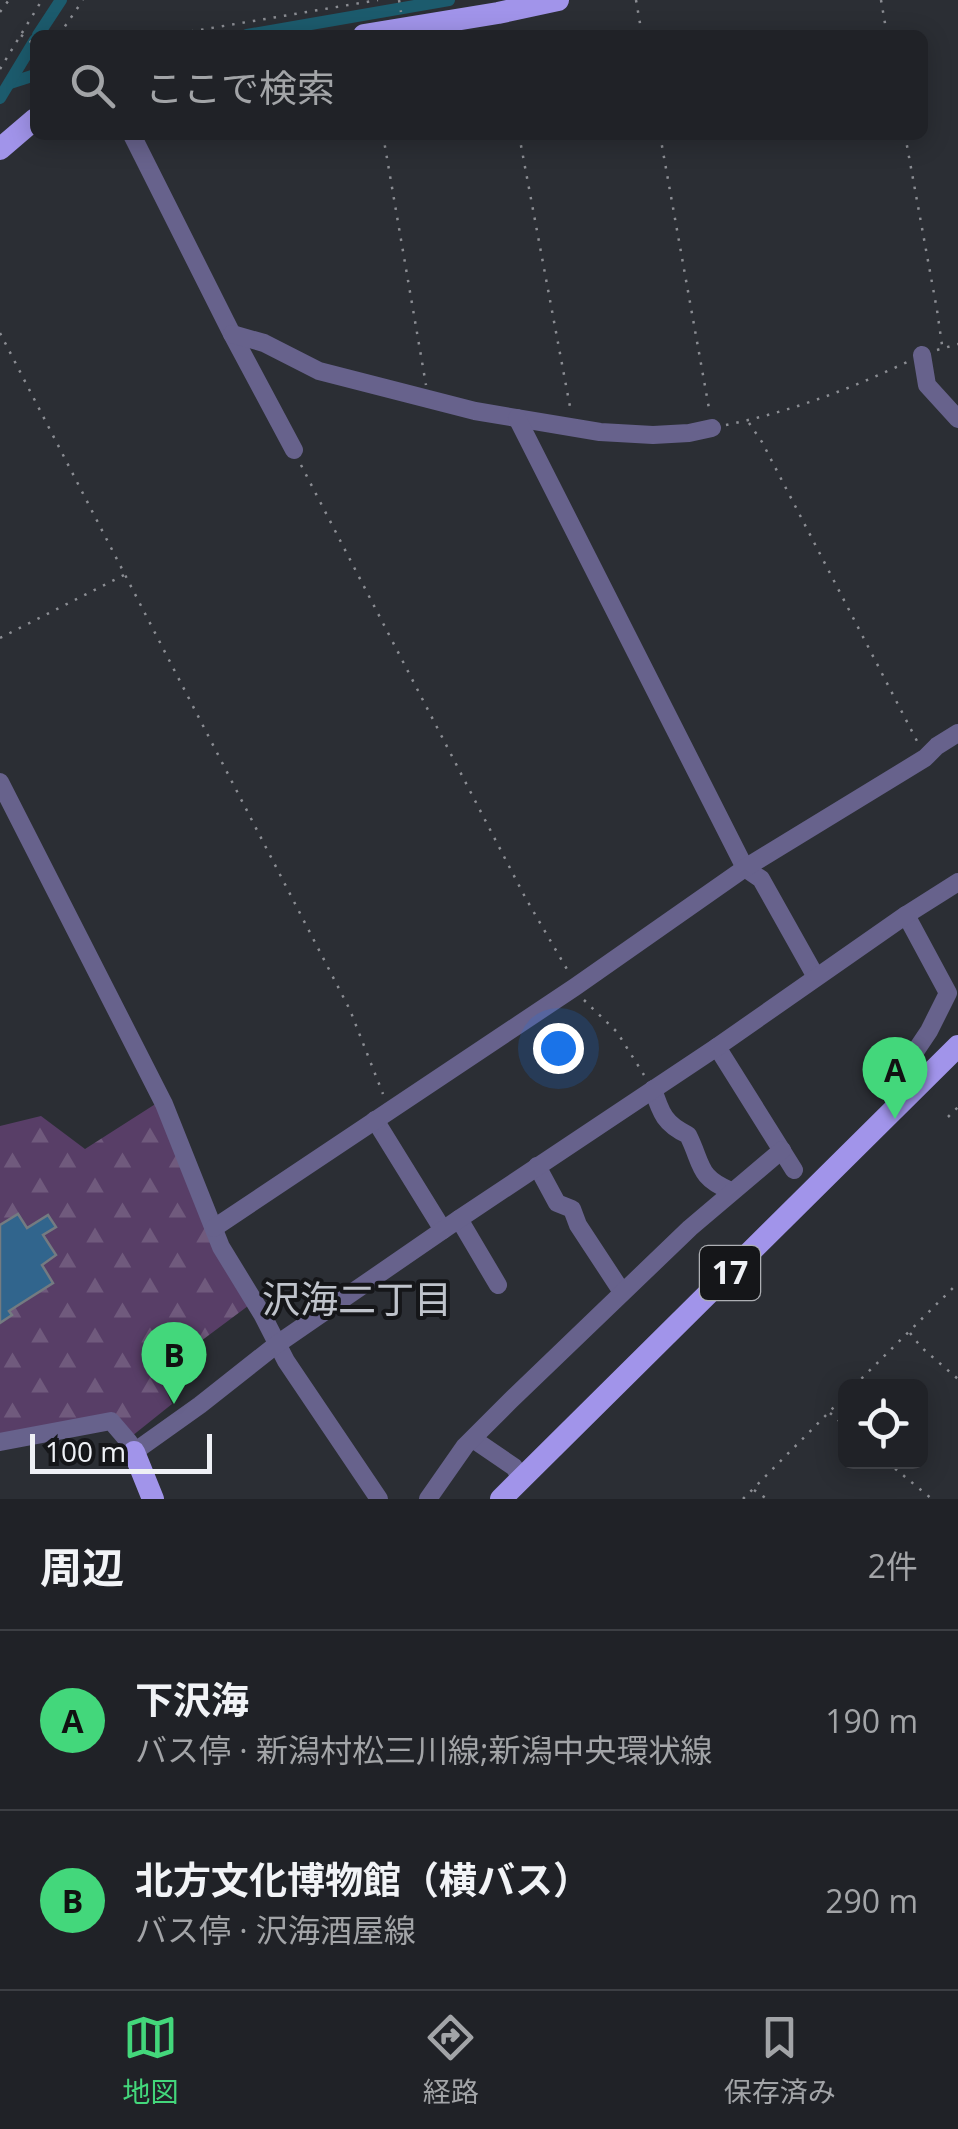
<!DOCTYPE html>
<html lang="ja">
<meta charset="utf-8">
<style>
body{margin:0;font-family:"Open Sans","Noto Sans JP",sans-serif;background:#2d2f33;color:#f1f3f6}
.controls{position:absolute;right:30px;bottom:30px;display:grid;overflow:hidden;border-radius:15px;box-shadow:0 5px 25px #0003}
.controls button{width:90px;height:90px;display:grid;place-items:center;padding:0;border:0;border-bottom:2px solid #3d3f44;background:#202227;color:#f1f3f6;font:50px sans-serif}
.scale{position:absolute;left:30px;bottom:25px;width:182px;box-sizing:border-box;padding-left:10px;border:5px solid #eef0f5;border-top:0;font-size:28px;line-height:35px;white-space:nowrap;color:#eef0f5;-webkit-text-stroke:8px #151619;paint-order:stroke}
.you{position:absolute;left:558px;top:1048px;width:35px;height:35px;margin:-25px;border:8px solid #fff;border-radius:50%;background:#1a73e8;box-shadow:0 0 0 15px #1a73e833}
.badge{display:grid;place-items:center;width:65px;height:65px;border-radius:50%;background:#43d77b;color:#111;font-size:32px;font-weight:700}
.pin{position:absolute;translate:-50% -82px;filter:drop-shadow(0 2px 5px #0008)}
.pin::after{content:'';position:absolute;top:52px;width:35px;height:30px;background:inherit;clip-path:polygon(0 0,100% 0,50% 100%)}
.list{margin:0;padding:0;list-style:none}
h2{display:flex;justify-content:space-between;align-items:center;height:130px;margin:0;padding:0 40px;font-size:42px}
h2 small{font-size:32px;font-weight:400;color:#a2a4a7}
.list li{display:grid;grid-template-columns:65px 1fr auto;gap:30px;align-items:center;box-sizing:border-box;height:180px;padding:0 40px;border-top:2px solid #3d3f44}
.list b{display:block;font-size:38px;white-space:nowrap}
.list p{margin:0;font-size:32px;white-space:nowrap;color:#a2a4a7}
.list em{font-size:32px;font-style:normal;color:#a2a4a7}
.icon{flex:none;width:55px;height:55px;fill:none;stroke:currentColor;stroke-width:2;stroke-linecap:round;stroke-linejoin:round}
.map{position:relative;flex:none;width:958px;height:1499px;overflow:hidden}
.search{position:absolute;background:#202227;box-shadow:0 5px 25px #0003;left:30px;right:30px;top:30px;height:110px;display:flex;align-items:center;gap:25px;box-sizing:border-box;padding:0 35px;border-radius:15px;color:#a2a4a7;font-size:38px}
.sheet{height:490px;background:#202227}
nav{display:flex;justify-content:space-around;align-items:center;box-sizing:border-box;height:140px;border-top:2px solid #3d3f44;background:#202227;font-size:28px;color:#a2a4a7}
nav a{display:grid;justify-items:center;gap:5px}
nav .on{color:#43d77b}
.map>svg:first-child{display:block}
.forest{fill:url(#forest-firs)}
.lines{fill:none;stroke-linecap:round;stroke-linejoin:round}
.canal{stroke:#1c5b6d;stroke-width:12}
.building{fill:#31658d;stroke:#747b81;stroke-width:2.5}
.path{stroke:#8b8d93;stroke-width:2.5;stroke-dasharray:2.5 8;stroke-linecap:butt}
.minor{stroke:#67628c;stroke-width:18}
.major{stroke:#a194ea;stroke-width:22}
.labels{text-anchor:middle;stroke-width:8;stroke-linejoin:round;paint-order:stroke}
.shield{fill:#151619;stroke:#adafb3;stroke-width:2.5}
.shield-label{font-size:32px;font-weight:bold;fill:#eef0f5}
.neighbourhood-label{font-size:38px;fill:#bfc3cb;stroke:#151619}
</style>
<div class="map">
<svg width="958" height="1499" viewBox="0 0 958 1499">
<defs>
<pattern id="forest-firs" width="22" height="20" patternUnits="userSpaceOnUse" patternTransform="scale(2.5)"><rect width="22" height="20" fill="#583e67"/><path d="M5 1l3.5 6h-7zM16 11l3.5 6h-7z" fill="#705a7d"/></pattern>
</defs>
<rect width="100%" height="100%" fill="#2b2e34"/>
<!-- forest -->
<polygon class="forest" points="157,1103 252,1303 158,1373 172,1404 132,1436 115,1416 0,1434 0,1126 41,1116 85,1149"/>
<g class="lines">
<!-- canal -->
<g class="canal">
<polyline points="38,35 61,0"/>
<polyline points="247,35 449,0"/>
<polyline points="10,83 35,75"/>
<polyline points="0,98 35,40"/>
</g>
</g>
<!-- building -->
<polygon class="building" points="18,1214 27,1228 48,1215 56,1227 43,1235 56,1255 42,1265 53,1283 9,1311 12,1315 0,1323 0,1225"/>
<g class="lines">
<!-- path -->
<g class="path">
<polyline points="399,0 401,12"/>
<polyline points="636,0 642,35"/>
<polyline points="881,0 887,35"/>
<polyline points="0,12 9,0"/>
<polyline points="21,35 35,45"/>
<polyline points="59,35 83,0"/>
<polyline points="170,35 378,0"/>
<polyline points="0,69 42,0"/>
<polyline points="383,135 426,385"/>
<polyline points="519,135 571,412"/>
<polyline points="660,135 710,414"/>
<polyline points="905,135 937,310 942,345"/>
<polyline points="0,333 350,1010 383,1094"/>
<polyline points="937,350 958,344"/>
<polyline points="749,423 762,442 918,743"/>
<path d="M726 425C789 412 848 390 907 362"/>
<polyline points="301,465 525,897 568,971"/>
<polyline points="0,638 124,575"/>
<polyline points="584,1000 617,1032 644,1075"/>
<polyline points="948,1117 958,1107"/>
<polyline points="910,1333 921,1347 958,1379"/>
<polyline points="854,1386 958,1283"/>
<polyline points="830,1413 846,1427"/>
<polyline points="887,1462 932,1499"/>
<polyline points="754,1490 767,1499"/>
<polyline points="743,1499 846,1395"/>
</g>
<!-- minor -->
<g class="minor">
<polyline points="132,135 232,334 294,450"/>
<polyline points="232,334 264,343 319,371 475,411 600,432 653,435 689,433 712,428"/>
<polyline points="922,355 927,385 958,419"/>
<polyline points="517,418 745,868 761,879 816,977"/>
<polyline points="0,782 164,1104 221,1247 262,1314 286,1361 379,1499"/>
<polyline points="717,1047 794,1170"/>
<path d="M653 1089C661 1114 665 1124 688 1135 703 1165 697 1177 731 1191"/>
<polyline points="896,1107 890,1089 929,1031 948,993 906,915"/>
<polyline points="375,1120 443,1230"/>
<polyline points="537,1166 557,1203 572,1209 578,1225 622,1292"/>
<polyline points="459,1219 498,1285"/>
<polyline points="214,1228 575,987 745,868 925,758 937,746 958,733"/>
<polyline points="473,1439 514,1467 522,1479"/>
<polyline points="0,1442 111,1421 129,1442 134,1452 200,1405 276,1345 459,1219 717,1047 906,915 958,882"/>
<polyline points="428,1499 465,1446 510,1401 690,1228 782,1150"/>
</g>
<!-- major -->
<g class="major">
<polyline points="364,35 498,13 558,0"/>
<polyline points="0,149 35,119"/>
<polyline points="134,1452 153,1499"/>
<polyline points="501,1499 958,1046"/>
</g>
</g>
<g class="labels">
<!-- shield labels -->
<rect class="shield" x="700" y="1246" width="60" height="54" rx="8"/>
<g class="shield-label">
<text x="730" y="1284">17</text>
</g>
<!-- neighbourhood labels -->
<g class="neighbourhood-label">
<text x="357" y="1313">沢海二丁目</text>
</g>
</g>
</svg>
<div class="controls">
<button><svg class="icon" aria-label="locate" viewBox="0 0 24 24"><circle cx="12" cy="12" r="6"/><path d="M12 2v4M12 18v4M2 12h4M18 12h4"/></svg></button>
</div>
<div class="scale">100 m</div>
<div class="you"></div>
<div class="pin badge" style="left:895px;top:1119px">A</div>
<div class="pin badge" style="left:174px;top:1404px">B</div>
<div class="search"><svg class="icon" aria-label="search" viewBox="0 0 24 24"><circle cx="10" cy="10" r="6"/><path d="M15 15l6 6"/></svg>ここで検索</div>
</div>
<section class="sheet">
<h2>周辺<small>2件</small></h2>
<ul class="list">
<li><span class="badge">A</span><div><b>下沢海</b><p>バス停 · 新潟村松三川線;新潟中央環状線</p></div><em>190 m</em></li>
<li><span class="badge">B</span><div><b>北方文化博物館（横バス）</b><p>バス停 · 沢海酒屋線</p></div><em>290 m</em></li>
</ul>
</section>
<nav>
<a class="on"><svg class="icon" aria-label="map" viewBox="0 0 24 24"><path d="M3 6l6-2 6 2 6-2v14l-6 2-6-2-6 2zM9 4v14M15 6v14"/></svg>地図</a>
<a><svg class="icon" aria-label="directions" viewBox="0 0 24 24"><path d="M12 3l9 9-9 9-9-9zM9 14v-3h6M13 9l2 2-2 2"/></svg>経路</a>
<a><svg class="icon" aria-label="saved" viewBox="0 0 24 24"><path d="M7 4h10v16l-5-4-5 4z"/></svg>保存済み</a>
</nav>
